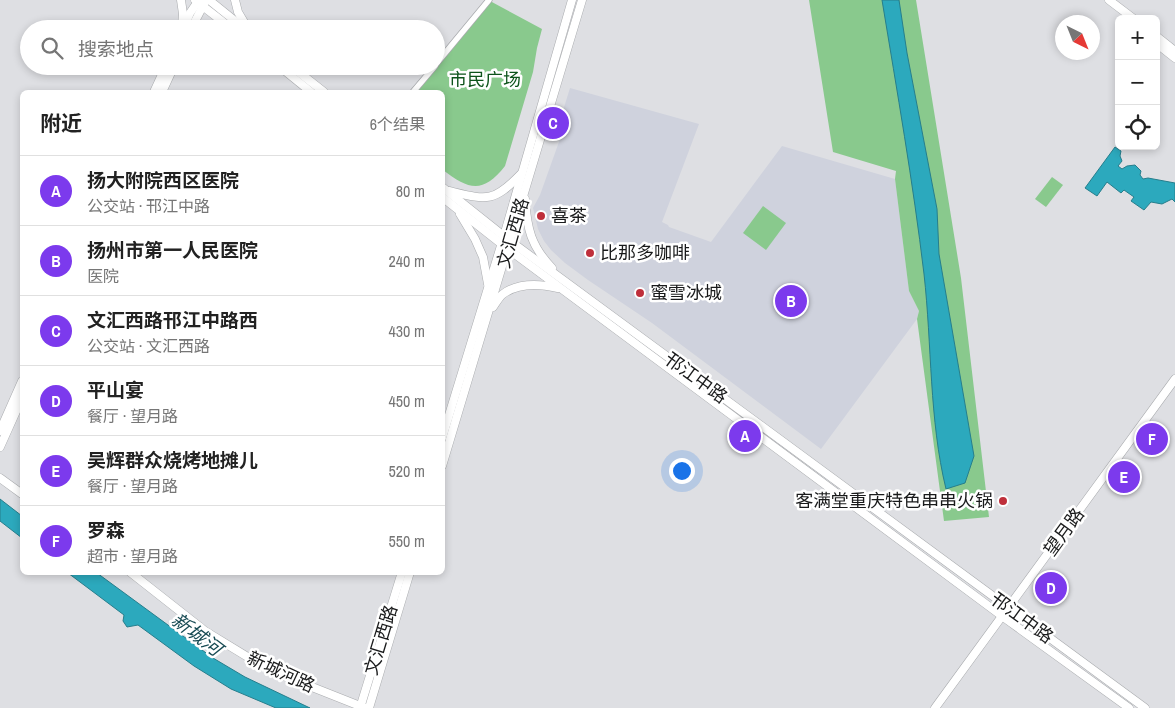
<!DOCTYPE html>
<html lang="zh">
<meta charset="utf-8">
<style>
body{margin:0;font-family:"Archivo Narrow","Noto Sans SC",sans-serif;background:#f6f6f6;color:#222}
.controls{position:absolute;right:15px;top:15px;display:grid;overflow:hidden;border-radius:8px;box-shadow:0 2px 8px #0003}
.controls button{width:45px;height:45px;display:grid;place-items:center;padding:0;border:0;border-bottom:1px solid #e0e0e0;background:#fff;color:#222;font:25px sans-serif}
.compass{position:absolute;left:1055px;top:15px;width:45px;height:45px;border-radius:50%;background:#fff;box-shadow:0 2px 8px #0003;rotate:137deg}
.you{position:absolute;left:681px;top:470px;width:18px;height:18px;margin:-12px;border:4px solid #fff;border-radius:50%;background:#1a73e8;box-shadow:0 0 0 8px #1a73e833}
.badge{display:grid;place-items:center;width:32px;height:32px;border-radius:50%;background:#7c3aed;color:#fff;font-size:16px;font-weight:700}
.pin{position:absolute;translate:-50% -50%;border:2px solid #fff;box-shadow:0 1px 5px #0006}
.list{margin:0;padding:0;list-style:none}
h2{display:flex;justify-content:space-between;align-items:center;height:65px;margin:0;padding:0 20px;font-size:21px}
h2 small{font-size:16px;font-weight:400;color:#767676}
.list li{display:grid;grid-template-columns:32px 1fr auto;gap:15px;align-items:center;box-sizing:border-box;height:70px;padding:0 20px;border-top:1px solid #e0e0e0}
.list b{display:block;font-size:19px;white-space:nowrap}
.list p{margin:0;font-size:16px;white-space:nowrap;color:#767676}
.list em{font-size:16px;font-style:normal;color:#767676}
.icon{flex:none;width:28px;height:28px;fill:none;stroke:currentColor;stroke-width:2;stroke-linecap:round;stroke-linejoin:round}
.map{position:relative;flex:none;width:1175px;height:708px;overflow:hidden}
.search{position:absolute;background:#fff;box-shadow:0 2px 8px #0003;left:20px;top:20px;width:425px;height:55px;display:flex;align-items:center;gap:12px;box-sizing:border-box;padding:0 18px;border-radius:28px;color:#767676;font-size:19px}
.panel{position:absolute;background:#fff;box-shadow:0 2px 8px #0003;left:20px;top:90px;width:425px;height:485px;border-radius:8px}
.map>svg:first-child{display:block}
.built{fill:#cfd2dd}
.green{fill:#89c98d}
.water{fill:#2ca9bd;stroke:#267e8c}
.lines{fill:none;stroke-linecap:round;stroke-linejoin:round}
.street-casing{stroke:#a9abae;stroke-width:7}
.secondary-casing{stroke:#a9abae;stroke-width:9}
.street{stroke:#fff;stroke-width:5.5}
.secondary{stroke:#fff;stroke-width:8}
.poi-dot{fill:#bf2f3b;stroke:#fff;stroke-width:2}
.labels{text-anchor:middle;stroke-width:5;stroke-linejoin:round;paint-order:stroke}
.park-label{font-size:18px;fill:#0d531b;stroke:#fff}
.poi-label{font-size:18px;fill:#191a1b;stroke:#fff;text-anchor:start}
.street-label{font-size:18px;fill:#191a1b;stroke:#fff}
.water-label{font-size:19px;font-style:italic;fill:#174a53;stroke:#fff}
</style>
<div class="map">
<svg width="1175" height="708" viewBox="0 0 1175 708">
<rect width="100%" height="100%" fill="#dedfe3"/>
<!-- built -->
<polygon class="built" points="570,88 699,124 662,222 668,225 669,227 711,242 782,146 895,179 909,291 919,311 917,319 821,449 652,323 588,280 565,263 551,250 544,241 538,229 533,208 540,195 560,139 557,130"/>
<!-- green -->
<g class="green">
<polygon points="809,0 916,0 961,278 989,517 944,521 917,319 919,311 909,291 895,179 896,171 833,152"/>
<path d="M490 1 542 29 537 48 533 72 505 166C483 194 469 190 443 170L442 92H417Z"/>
<polygon points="1052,177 1063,185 1046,207 1035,199"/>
<polygon points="763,206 786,223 766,250 743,233"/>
</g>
<!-- water -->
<g class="water">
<path d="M882 0H899L907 53 937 209 939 254 974 456 965 483 946 489C929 419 932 345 924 274 913 182 897 91 882 0Z"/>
<polygon points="1115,147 1121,151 1120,156 1122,161 1118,166 1122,169 1127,166 1135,165 1141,171 1140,175 1143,179 1148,178 1175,183 1175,202 1172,199 1162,204 1151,202 1144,210 1131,201 1134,197 1124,190 1121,193 1107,182 1097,196 1085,188"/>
<polygon points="0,499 22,516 22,538 0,521"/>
<polygon points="68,573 97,573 213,658 245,677 310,708 276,708 231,689 194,666 138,625 127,627 123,621 124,615"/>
</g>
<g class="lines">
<!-- street casing -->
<g class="street-casing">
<g id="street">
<polyline points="436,64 489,0"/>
<polyline points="413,92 435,66"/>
</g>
</g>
<!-- secondary casing -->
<g class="secondary-casing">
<g id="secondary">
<polyline points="181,0 183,14 182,25"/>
<polyline points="195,0 232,29"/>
<polyline points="209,0 245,29"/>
<polyline points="235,0 238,12 248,29"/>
<polyline points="1109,0 1134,19"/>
<polyline points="183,29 190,13 199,0"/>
<polyline points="191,29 205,2"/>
<polyline points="1156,36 1175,51"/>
<polyline points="1156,43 1175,58"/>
<polyline points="279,66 311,92"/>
<polyline points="291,66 324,92"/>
<polyline points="154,92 166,66"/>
<polyline points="162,92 174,66"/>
<polyline points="442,187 510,241 1145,708"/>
<path d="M449 191C487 200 493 203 521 174"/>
<polyline points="442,197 508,249 1006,619 1129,708"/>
<path d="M525 199C527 229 531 246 552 268"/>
<polyline points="460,214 475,239 483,257 488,284"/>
<path d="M493 307C496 303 499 297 503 294 519 282 541 284 558 288"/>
<polyline points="0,431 22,381"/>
<polyline points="442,438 504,236 572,0"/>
<polyline points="0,447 22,398"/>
<polyline points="442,466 582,0"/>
<polyline points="0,478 22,494"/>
<polyline points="130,572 205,631 269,670 365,708"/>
<polyline points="360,708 402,572"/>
<polyline points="369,708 410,572"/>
<polyline points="935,708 1175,379"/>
</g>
</g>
<!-- street -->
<use href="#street" class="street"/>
<!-- secondary -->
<use href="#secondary" class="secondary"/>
</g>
<!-- markers -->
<g class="poi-dot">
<circle cx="541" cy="216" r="5"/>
<circle cx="590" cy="253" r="5"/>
<circle cx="640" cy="293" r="5"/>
<circle cx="1003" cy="501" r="5"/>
</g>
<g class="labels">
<!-- park labels -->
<g class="park-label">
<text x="485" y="86">市民广场</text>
</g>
<!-- poi labels -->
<g class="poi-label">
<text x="551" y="222">喜茶</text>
<text x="600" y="259">比那多咖啡</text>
<text x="650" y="299">蜜雪冰城</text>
<text x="993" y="507" text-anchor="end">客满堂重庆特色串串火锅</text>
</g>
<!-- street labels -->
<g class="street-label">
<text transform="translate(513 233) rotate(-74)" y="6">文汇西路</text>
<text transform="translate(696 378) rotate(36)" y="6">邗江中路</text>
<text transform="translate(1064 532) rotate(-54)" y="6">望月路</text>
<text transform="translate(1022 618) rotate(36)" y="6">邗江中路</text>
<text transform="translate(381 640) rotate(-73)" y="6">文汇西路</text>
<text transform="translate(281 672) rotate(25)" y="6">新城河路</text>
</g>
<!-- water labels -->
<g class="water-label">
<text transform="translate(197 634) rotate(37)" y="7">新城河</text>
</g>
</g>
</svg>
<div class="controls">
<button>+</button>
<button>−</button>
<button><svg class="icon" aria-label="locate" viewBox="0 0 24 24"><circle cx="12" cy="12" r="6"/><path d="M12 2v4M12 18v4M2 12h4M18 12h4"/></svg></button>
</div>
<svg class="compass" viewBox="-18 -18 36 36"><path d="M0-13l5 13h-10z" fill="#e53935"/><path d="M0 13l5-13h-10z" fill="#767676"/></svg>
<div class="you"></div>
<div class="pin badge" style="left:745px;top:436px">A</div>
<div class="pin badge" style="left:791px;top:301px">B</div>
<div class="pin badge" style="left:553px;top:123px">C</div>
<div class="pin badge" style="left:1051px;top:588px">D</div>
<div class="pin badge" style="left:1124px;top:477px">E</div>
<div class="pin badge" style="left:1152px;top:439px">F</div>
<div class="search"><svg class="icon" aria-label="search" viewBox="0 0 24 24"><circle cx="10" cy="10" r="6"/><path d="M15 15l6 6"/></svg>搜索地点</div>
<section class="panel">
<h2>附近<small>6个结果</small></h2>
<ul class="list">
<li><span class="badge">A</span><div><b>扬大附院西区医院</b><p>公交站 · 邗江中路</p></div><em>80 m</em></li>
<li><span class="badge">B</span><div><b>扬州市第一人民医院</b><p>医院</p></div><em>240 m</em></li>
<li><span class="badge">C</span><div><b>文汇西路邗江中路西</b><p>公交站 · 文汇西路</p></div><em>430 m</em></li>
<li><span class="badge">D</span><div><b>平山宴</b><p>餐厅 · 望月路</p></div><em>450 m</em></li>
<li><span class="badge">E</span><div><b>吴辉群众烧烤地摊儿</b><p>餐厅 · 望月路</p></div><em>520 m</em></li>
<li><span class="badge">F</span><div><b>罗森</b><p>超市 · 望月路</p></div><em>550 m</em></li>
</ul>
</section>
</div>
